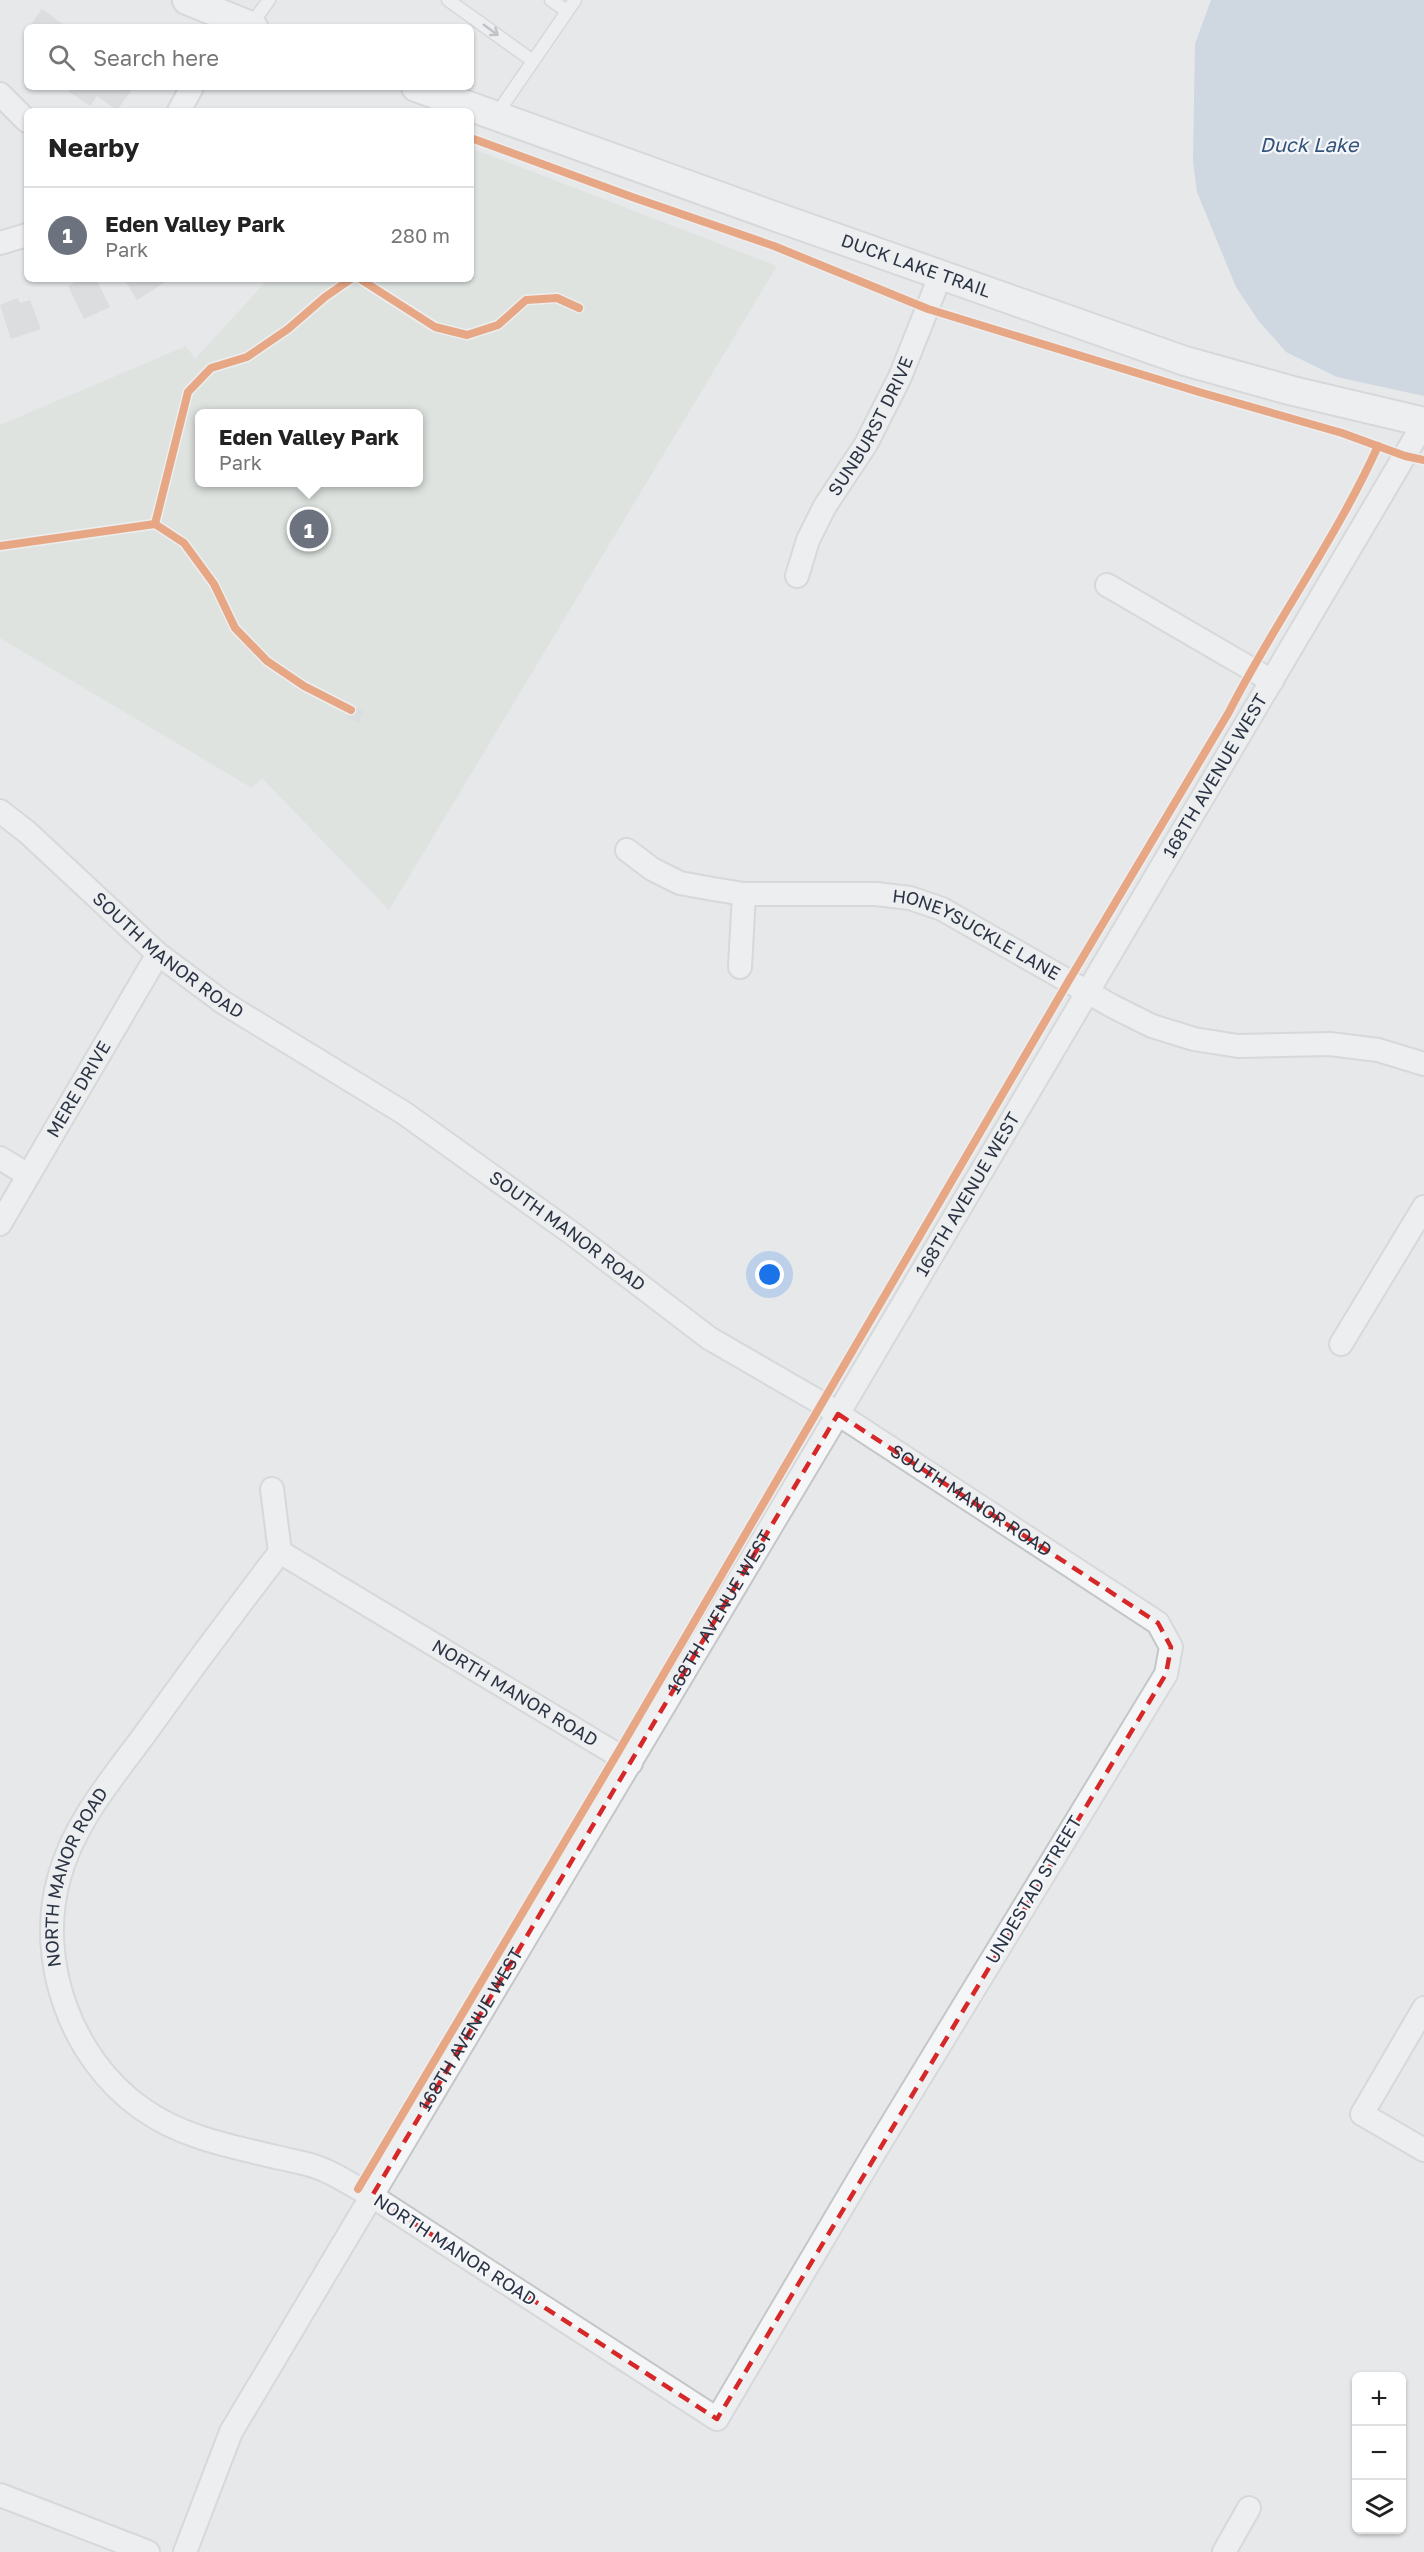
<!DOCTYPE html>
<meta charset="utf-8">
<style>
body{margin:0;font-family:"Golos Text",sans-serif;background:#f2f2f2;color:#222}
.controls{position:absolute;right:18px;bottom:18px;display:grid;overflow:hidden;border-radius:9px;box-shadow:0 2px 4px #0004}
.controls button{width:54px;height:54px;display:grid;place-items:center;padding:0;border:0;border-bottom:2px solid #e0e0e0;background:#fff;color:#222;font:30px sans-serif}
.you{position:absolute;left:770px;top:1275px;width:21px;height:21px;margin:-15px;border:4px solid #fff;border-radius:50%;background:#1a73e8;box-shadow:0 0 0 9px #1a73e833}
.badge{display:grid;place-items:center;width:39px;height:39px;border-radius:50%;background:#6c737f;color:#fff;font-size:20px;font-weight:700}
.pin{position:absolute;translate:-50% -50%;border:3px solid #fff;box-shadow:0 2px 6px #0006}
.popup{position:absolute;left:195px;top:409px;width:228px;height:78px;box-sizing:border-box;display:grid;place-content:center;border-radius:9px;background:#fff;filter:drop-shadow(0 2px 4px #0005);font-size:20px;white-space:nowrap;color:#767676}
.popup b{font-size:22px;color:#222}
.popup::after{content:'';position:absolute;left:50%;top:100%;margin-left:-12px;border:12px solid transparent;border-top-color:#fff}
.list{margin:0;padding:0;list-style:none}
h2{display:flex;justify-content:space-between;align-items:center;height:78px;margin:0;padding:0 24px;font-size:26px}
h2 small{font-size:20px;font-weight:400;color:#767676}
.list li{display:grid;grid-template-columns:39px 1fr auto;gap:18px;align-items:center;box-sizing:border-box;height:96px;padding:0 24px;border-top:2px solid #e0e0e0}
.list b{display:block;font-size:22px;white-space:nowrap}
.list p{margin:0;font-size:20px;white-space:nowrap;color:#767676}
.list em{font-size:20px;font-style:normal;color:#767676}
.icon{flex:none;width:33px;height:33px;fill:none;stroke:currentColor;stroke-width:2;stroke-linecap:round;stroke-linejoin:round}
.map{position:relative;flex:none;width:1424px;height:2552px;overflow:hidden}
.search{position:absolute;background:#fff;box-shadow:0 2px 4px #0004;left:24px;top:24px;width:450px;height:66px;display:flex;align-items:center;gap:15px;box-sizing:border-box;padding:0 21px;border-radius:9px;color:#767676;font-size:22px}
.panel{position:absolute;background:#fff;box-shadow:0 2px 4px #0004;left:24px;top:108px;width:450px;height:174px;border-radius:9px}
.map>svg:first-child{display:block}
.green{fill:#d6ded6;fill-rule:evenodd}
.water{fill:#b4c4d5}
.building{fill:#ced0d3}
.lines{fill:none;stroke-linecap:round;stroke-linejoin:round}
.service-casing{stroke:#c4c6c8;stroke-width:15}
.minor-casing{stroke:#c4c6c8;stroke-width:26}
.tertiary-casing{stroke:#c4c6c8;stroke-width:32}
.service{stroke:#f5f6f7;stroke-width:12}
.minor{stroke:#f5f6f7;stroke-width:22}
.tertiary{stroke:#f5f6f7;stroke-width:28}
.cycleway-casing{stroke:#f4f6f9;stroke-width:11}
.cycleway{stroke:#e8590c;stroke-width:8}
.oneway{stroke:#90959e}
.marked{fill:none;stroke:#d62828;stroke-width:4.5;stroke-dasharray:12 8;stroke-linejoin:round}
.labels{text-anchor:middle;stroke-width:4.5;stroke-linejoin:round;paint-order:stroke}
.street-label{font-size:18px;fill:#2b3445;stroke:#f4f6f9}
.water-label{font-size:20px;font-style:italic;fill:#34527a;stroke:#f4f6f9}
</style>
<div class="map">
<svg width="1424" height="2552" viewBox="0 0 1424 2552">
<rect width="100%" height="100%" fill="#e6e8ea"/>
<!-- green -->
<path class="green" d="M471 148 777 266 389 910 262 778 252 788 0 638V425L186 346 195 359 268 279H471ZM200 414H418V482H200Z"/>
<!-- water -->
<polygon class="water" points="1211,0 1424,0 1424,396 1337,377 1286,352 1258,320 1236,287 1197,192 1193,161 1195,44"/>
<!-- building -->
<g class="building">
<polygon points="42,9 67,27 29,27"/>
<polygon points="71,87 131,87 133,88 117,110 97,96 90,106 68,91"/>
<polygon points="81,279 96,279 110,307 84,319 68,286"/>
<polygon points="124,279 165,279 167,281 137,300"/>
<polygon points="18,298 20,303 30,300 41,329 11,339 0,305"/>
<polygon points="352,706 363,711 359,723 347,717"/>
</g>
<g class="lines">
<!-- service casing -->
<g class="service-casing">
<g id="service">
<polyline points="448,0 533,61"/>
<polyline points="551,0 567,11"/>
<polyline points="250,26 269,0"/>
<polyline points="496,115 575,0"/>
</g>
</g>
<!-- minor casing -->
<g class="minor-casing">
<g id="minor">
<polyline points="0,94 27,121"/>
<polyline points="179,111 192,87"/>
<polyline points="0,243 27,235"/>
<path id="s1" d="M797 576 808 540 825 506 866 444 900 377 941 274"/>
<polyline points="1107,585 1272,681"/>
<path id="s2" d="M0 811 27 832 158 954 224 1003 404 1113 573 1234 709 1338 823 1404 1158 1623 1171 1647 1166 1674 874 2153 717 2419 372 2196C356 2188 341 2177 324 2170 310 2163 292 2161 276 2157 229 2146 181 2137 141 2108 71 2058 36 1961 59 1878 73 1825 110 1781 142 1738 187 1675 233 1613 280 1552"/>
<path id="s3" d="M627 850 652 869 680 883 713 889 744 894H876L910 898 942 909 1112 1006 1152 1026 1194 1039 1238 1046 1330 1044 1378 1050 1424 1064"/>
<polyline points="740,967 744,894"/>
<polyline points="0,1158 28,1175"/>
<path id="s4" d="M0 1224 158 954"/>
<polyline points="1341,1344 1424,1207"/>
<polyline points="272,1489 280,1552"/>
<path id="s5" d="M280 1552 631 1763"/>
<polyline points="1424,2008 1362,2114 1424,2150"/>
<polyline points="0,2495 148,2552"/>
<path id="s6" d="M185 2552 231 2432 838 1414 1424 423"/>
<polyline points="1224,2552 1249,2508"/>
</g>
</g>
<!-- tertiary casing -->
<g class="tertiary-casing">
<g id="tertiary">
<polyline points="187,0 253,27"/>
<path id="s7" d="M416 87 771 215 1185 361 1293 391 1424 422"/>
</g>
</g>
<!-- service -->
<use href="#service" class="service"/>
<!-- minor -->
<use href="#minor" class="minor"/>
<!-- tertiary -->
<use href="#tertiary" class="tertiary"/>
<!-- cycleway casing -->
<g class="cycleway-casing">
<g id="cycleway">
<polyline points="471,138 632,197 774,246 928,309 1199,392 1342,433 1405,456 1424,460"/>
<polyline points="360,279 435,327 467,335 498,325 526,300 557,298 579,308"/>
<polyline points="0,546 155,524"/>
<polyline points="351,710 304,686 267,661 235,628 214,584 184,543 155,524 188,392 211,368 247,357 288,329 325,297 351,279"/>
<path d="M358 2189 617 1754 1068 982 1229 712C1275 622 1336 539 1378 446"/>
</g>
</g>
<!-- cycleway -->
<use href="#cycleway" class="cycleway"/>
</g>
<!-- one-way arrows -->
<defs><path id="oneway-shaft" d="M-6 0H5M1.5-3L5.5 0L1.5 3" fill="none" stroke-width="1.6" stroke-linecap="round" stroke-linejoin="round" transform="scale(1.5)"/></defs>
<use class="oneway" href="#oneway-shaft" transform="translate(491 30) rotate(36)"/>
<!-- marked area -->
<path d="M0 0H1424V2552H0ZM838 1414 1158 1623 1171 1647 1166 1674 717 2419 372 2196Z" fill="#e6e8ea" fill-opacity=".55" fill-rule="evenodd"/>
<path class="marked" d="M838 1414 1158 1623 1171 1647 1166 1674 717 2419 372 2196Z"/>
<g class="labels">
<!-- street labels -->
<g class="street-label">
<text dy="6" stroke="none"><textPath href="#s7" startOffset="531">DUCK LAKE TRAIL</textPath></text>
<text dy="6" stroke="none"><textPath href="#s1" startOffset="168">SUNBURST DRIVE</textPath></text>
<text dy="6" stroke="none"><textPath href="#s6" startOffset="2055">168TH AVENUE WEST</textPath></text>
<text dy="6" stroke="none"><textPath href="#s3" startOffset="369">HONEYSUCKLE LANE</textPath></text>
<text dy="6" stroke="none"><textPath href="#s2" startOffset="222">SOUTH MANOR ROAD</textPath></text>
<text dy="6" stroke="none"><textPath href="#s4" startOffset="156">MERE DRIVE</textPath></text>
<text dy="6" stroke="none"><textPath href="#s6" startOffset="1569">168TH AVENUE WEST</textPath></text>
<text dy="6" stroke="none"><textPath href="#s2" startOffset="708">SOUTH MANOR ROAD</textPath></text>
<text dy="6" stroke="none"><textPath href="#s2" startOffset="1194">SOUTH MANOR ROAD</textPath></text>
<text dy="6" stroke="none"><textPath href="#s6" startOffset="1083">168TH AVENUE WEST</textPath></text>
<text dy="6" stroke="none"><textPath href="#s5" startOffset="274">NORTH MANOR ROAD</textPath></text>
<text dy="6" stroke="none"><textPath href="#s2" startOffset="3266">NORTH MANOR ROAD</textPath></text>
<text transform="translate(1034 1890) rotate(-59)" y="6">UNDESTAD STREET</text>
<text dy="6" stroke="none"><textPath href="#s6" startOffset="597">168TH AVENUE WEST</textPath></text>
<text transform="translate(455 2250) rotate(33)" y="6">NORTH MANOR ROAD</text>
</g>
<!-- water labels -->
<g class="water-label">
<text x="1309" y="152">Duck Lake</text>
</g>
</g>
</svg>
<div class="controls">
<button>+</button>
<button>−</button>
<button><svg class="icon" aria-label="layers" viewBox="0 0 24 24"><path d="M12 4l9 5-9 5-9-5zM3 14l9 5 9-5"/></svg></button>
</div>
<div class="you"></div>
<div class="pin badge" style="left:309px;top:529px">1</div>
<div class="popup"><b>Eden Valley Park</b>Park</div>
<div class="search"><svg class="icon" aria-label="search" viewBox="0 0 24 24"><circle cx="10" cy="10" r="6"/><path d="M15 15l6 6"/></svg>Search here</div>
<section class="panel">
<h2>Nearby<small></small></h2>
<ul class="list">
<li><span class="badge">1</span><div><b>Eden Valley Park</b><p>Park</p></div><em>280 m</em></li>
</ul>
</section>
</div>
